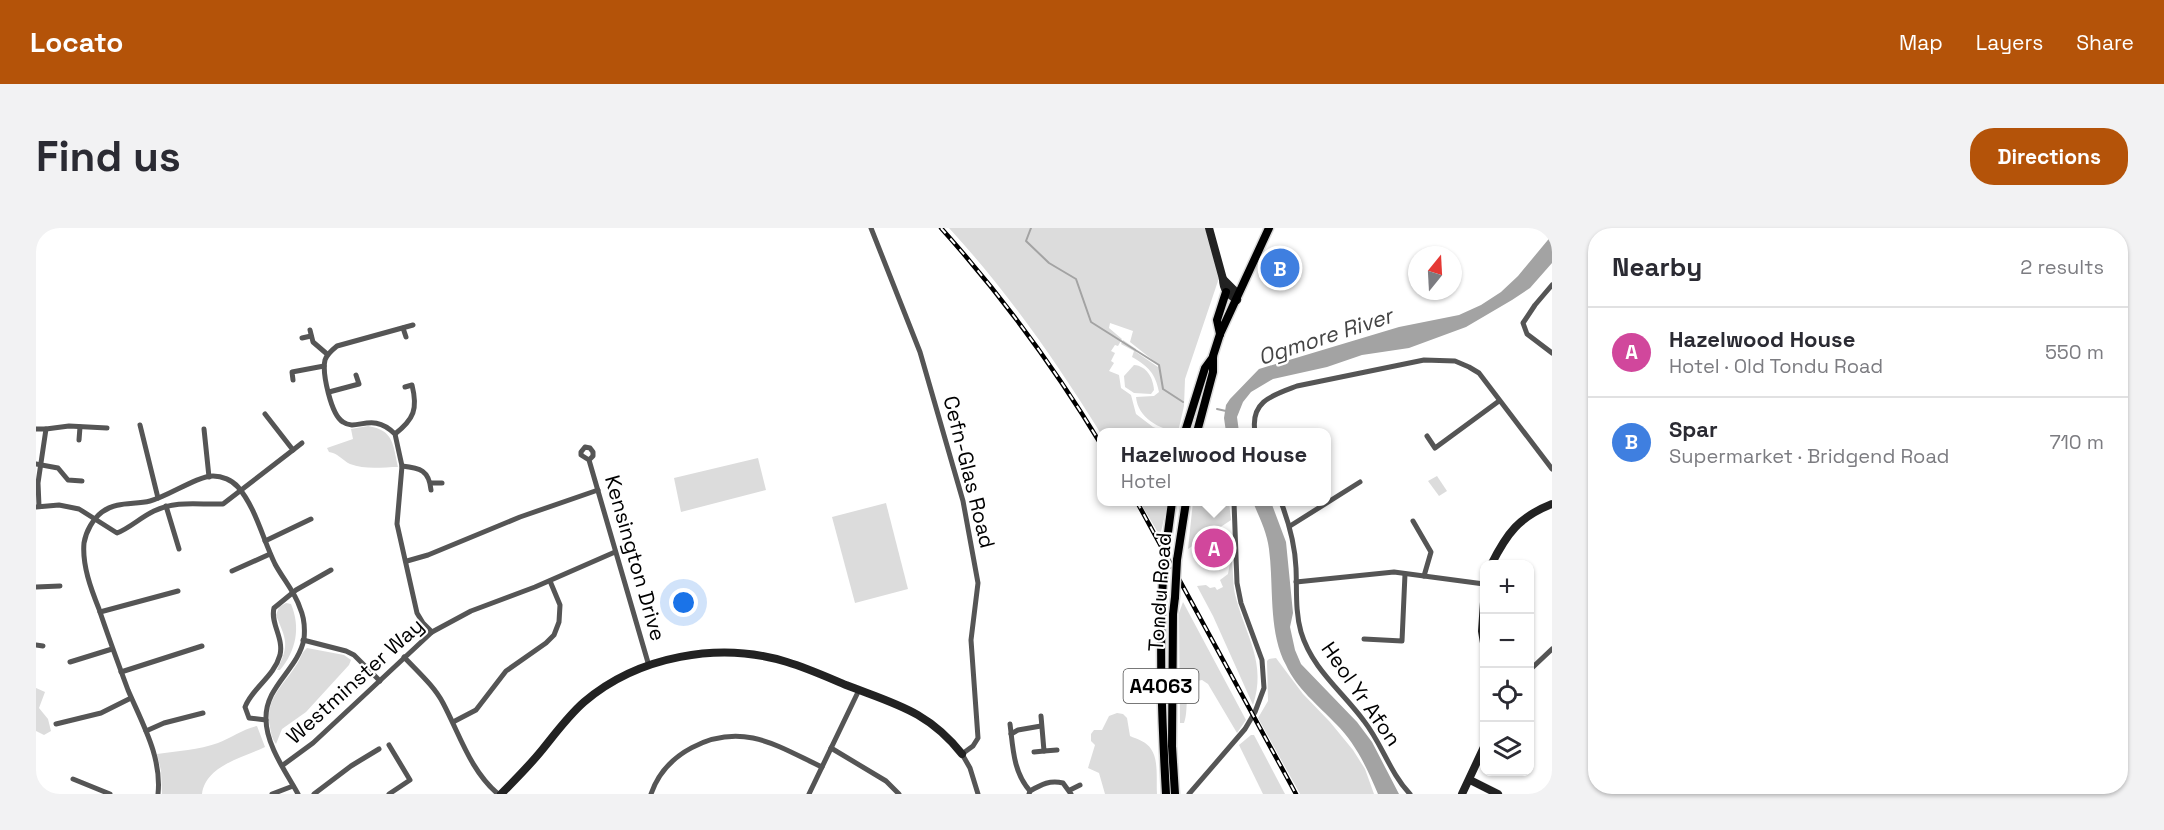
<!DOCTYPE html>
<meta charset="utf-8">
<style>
body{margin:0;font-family:"Space Grotesk",sans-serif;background:#f2f2f3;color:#2b2b33}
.controls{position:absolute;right:18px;bottom:18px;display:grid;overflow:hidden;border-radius:12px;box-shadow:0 2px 4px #0004}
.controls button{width:54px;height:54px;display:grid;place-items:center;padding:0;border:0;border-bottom:2px solid #e1e1e2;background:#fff;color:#2b2b33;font:30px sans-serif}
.compass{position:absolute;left:1372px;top:18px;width:54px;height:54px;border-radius:50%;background:#fff;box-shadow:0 2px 4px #0004;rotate:18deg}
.you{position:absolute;left:648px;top:375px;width:21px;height:21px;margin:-15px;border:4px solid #fff;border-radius:50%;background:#1a73e8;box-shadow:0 0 0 9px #1a73e833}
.badge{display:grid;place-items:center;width:39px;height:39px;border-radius:50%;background:#b45309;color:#fff;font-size:20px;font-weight:700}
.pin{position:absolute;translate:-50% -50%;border:3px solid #fff;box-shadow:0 2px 6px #0006}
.popup{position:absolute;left:1061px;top:200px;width:234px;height:78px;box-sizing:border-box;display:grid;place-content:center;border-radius:12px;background:#fff;filter:drop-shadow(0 2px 4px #0005);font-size:20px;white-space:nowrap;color:#7c7c81}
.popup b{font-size:22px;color:#2b2b33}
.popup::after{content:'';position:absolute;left:50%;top:100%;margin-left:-12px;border:12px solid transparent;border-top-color:#fff}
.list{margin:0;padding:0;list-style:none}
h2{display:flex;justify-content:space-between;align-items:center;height:78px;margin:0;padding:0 24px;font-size:26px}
h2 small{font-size:20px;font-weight:400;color:#7c7c81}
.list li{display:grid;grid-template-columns:39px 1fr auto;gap:18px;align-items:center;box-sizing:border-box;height:90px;padding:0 24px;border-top:2px solid #e1e1e2}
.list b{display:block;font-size:22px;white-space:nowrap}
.list p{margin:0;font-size:20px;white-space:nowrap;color:#7c7c81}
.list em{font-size:20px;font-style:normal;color:#7c7c81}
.icon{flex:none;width:33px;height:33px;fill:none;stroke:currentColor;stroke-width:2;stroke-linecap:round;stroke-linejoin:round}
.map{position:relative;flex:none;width:1516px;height:566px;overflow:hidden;border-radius:24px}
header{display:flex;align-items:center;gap:36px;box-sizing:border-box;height:84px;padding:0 30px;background:#b45309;color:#fff}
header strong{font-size:28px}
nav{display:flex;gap:33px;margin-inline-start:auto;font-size:21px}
.intro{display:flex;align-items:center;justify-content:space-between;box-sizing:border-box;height:144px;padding:0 36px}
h1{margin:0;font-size:42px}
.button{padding:15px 27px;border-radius:24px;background:#b45309;color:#fff;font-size:21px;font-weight:700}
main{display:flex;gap:36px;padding:0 36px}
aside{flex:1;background:#fff;border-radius:24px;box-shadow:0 2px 4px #0004}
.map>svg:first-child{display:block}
.green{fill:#dcdcdc}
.water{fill:#a3a3a3}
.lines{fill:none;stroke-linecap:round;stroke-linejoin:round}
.stream{stroke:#a3a3a3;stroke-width:2}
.primary-casing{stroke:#dbdbdb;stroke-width:11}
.street{stroke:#555;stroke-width:5}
.secondary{stroke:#222;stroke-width:8}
.primary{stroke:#000;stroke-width:8}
.rail-casing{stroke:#000;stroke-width:4.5}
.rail{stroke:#fff;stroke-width:2;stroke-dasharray:7;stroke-linecap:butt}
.primary-bridge-casing{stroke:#dbdbdb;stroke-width:11;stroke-linecap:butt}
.primary-bridge{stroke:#000;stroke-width:8}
.labels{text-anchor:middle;stroke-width:4.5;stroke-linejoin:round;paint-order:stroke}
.shield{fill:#fff;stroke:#4c4c4c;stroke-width:1.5}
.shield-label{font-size:20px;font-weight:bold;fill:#000}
.street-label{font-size:21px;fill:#000;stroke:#fff}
.water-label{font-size:22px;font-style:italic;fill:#444;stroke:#fff}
</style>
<header>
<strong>Locato</strong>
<nav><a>Map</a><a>Layers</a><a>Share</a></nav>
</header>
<div class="intro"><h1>Find us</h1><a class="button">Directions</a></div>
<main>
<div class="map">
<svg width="1516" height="566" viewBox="0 0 1516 566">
<rect width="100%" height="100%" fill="#fff"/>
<!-- green -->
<g class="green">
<path d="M913 0H1169L1184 47 1149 151 1148 178 1142 204C1123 201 1102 190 1100 169L1118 168 1123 164C1119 145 1113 139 1096 129L1098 123 1085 116 1087 112 1100 121V124L1122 139 1123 137 1094 114 1097 103 1074 95 1073 100 1086 111 1082 118 1079 117 1075 123 1079 125 1075 133 1078 135 1073 143 1083 147 1085 160 1095 167 1100 186 1117 199 1130 204 1065 206C1020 133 971 63 913 0Z"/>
<path d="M1098 137C1111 138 1117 150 1118 162L1115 166 1098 165 1089 159 1088 148Z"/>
<path d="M332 198C358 202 357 217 362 239 347 239 329 242 314 236 306 232 302 225 293 224L291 220 317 211 315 201Z"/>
<polygon points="722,230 730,262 645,284 638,250"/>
<polygon points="1401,248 1411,263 1403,268 1392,253"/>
<polygon points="1104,274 1132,274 1124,308"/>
<polygon points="1157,274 1193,274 1195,292 1152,321"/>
<polygon points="850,275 872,361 819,375 796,289"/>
<path d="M1195 329C1198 341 1196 357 1200 370 1210 408 1231 436 1217 477L1177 388 1161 358 1170 357 1174 360 1179 359 1181 362 1187 359 1184 352 1192 346Z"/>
<path d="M1147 374 1210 492 1201 505 1172 456 1166 452C1145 454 1154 481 1148 495H1144L1143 385Z"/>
<path d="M250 375 255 376C265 400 260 423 244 442H241C254 416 250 412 240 387L243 379Z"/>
<path d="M271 420 308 427 315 432 313 437 270 484 246 501 240 516C236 511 235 505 234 499 228 471 248 457 261 436 265 430 265 425 271 420Z"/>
<polygon points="1240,430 1267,466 1294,494 1317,522 1329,541 1338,566 1264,566 1222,490 1232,473 1231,433 1233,431"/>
<polygon points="0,460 9,464 3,480 12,491 15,503 8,507 0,503"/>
<path d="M1081 485 1087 486 1091 490 1094 508C1101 511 1111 514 1115 521 1123 532 1120 553 1121 566H1069L1063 545 1052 540 1059 517 1055 513V506L1058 502H1066L1073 488Z"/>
<path d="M221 498 229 519C207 530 170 537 166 566H126L125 543 121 526C141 523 163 522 182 515 195 510 207 501 221 498Z"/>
<polygon points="1215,507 1218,507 1249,566 1227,566 1203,517"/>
</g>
<!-- water -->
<g class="water">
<polygon points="1516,7 1516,35 1494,60 1476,72 1430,99 1373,120 1326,127 1291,139 1237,151 1215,164 1207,174 1201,189 1203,204 1190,204 1188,190 1190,177 1194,171 1223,141 1363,99 1423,87 1445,77 1465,64 1482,48"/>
<path d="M1217 274H1235L1250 314 1257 385 1254 399 1259 422 1265 436 1321 494 1336 514 1363 566H1342C1331 540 1320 516 1300 496 1282 477 1261 461 1250 437 1232 403 1238 359 1233 321 1231 304 1223 289 1217 274Z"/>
</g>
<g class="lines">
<!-- stream -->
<g class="stream">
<polyline points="995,0 990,13 1013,35 1040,51 1055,94 1123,137 1127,161 1147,174"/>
<polyline points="1181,181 1190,183"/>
</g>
<!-- primary casing -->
<g class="primary-casing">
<g id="primary">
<polyline points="1184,106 1181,92 1190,64"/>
<polyline points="1149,204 1169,140 1177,129"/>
<polyline points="1161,204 1177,144 1177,128 1184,106 1233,0"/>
<polyline points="1131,312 1136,274"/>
<polyline points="1141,332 1150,274"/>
<path d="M1127 350C1123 422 1126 494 1130 566"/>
<polyline points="1139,369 1137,386 1136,518 1139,566"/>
</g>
</g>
<!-- street -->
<g class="street">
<polyline points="835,0 884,124 927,273 942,355 935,412 942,510 937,518 926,526 934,540 942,566"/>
<polyline points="1516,57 1499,77 1487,95 1491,106 1516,125"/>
<path d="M377 97 301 118C296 122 291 126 289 132 286 145 295 187 307 194 321 204 336 183 359 206L366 238 361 296 381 385 387 395 396 404"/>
<polyline points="367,100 370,109"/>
<polyline points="274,102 277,114 291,126"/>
<polyline points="266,110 275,108"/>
<polyline points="257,152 256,144 288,138"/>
<polyline points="293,164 323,156 320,147"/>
<polyline points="104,197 122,270"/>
<polyline points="0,201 10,201 2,255 3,278"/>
<polyline points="10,201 33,198 71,200"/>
<polyline points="168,201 173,249"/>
<path d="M1219 204C1214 173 1237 167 1261 158L1388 132 1419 133 1433 139 1443 145 1516 241"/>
<path d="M359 206C378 191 382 181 376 157L369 159"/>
<polyline points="1391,208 1399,220 1463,173"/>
<polyline points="43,212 44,199"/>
<polyline points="257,222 266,215"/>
<polyline points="553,232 557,228 557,224 554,220 549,219 545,224 545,227 553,232 613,438"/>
<polyline points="0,236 22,240 32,252 46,253"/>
<path d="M366 238C384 240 393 242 395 262"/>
<polyline points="395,255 406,255"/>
<path d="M1245 274C1253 295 1259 317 1260 340 1261 362 1259 383 1265 404 1276 441 1306 463 1328 493 1346 516 1354 545 1374 566"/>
<polyline points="130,278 143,321"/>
<path d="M0 279 23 277 43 281 81 305C94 300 105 289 118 283 141 272 163 277 187 276L257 222 229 186"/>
<polyline points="1377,293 1395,324 1388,348"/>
<polyline points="1254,298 1324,254"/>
<polyline points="229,313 275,291"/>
<polyline points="371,333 392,327 484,289 562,262"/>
<polyline points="196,343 234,326"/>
<polyline points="1260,354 1358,344 1448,356"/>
<polyline points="0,359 24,358"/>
<polyline points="64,384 142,363"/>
<polyline points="1328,411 1366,413 1369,346"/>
<polyline points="267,412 310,423 318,427 344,453"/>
<polyline points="0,417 7,418"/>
<path d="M368 429C382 444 398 458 407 475 424 507 434 542 462 566"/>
<polyline points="34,434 76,421"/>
<polyline points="1494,435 1497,439 1516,421"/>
<polyline points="85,444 166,418"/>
<polyline points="1005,488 1008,523 1021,522"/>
<path d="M230 492 213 490 209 479C216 460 238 449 244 427 248 410 234 395 238 380L260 362 295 342"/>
<polyline points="417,494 440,482 470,443 510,415 518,407 523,394 524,377 514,353"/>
<polyline points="20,496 65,485 95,470"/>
<path d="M974 496C977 519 977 544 994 563L993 566"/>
<polyline points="110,503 128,495 167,485"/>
<polyline points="975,506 982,502 1005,498"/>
<polyline points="795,520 850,553 863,566"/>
<polyline points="998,524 1008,523"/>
<polyline points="247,537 277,515 396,404 435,383 499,359 579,324"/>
<polyline points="37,551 74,566"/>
<polyline points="1034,562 1044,557"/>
<path d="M994 563C1006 556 1014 552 1027 555L1035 566"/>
<path d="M122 566C126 529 106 495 92 462 82 435 72 408 63 381 55 361 46 337 48 315 50 303 57 291 66 284 81 273 98 277 114 273 133 268 161 248 177 248 186 248 196 252 202 259 220 280 227 312 239 336 247 351 259 364 264 380 268 389 269 401 268 411 262 442 229 458 230 491 230 517 250 544 262 566"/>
<polyline points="236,566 257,558"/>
<polyline points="278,566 315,538 343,521"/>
<polyline points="353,566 374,552 353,517"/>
<path d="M615 566C629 525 676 502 717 510 741 515 764 529 786 539"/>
<polyline points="773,566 823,462"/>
<polyline points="1153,566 1209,501 1219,484 1228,460 1226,432 1205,375 1201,355 1198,274"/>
</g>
<!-- secondary -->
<g class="secondary">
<path d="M1173 0 1187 51C1187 62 1192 66 1201 72"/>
<polyline points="1187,51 1198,62 1201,71"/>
<path d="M1455 337C1471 305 1483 289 1516 276"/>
<polyline points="1448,374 1446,403 1448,415"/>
<polyline points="1434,552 1462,566"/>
<path d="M465 566C479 552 493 538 506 522 519 506 532 488 548 474 602 428 683 413 751 434 771 440 791 449 810 457 859 476 892 483 926 526"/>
<polyline points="1426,566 1448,519"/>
</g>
<!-- primary -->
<use href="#primary" class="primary"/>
<!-- rail casing -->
<g class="rail-casing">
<g id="rail">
<path d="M905 0C966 68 1019 140 1066 218"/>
<polyline points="1101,274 1260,566"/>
</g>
</g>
<!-- rail -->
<use href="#rail" class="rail"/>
<!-- primary-bridge casing -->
<g class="primary-bridge-casing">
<g id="primary-bridge">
<polyline points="1127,350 1131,312"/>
<polyline points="1139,369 1141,332"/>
</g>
</g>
<!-- primary-bridge -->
<use href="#primary-bridge" class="primary-bridge"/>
</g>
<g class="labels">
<!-- shield labels -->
<rect class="shield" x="1087.5" y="441" width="75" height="34" rx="4.5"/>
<g class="shield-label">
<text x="1125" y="465">A4063</text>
</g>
<!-- street labels -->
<g class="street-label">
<text transform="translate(933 244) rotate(76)" y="7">Cefn-Glas Road</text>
<text transform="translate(599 330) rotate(74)" y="7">Kensington Drive</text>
<text transform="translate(1124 364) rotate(-86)" y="7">Tondu Road</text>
<text transform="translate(319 453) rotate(-42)" y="7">Westminster Way</text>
<text transform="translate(1325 466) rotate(55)" y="7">Heol Yr Afon</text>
</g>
<!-- water labels -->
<g class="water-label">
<text transform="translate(1289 108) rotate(-18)" y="8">Ogmore River</text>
</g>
</g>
</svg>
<div class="controls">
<button>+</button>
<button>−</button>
<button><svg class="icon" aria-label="locate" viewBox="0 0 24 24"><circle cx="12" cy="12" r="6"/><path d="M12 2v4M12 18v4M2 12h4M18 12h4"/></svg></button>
<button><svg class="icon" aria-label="layers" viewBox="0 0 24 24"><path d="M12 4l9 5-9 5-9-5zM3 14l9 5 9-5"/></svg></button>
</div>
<svg class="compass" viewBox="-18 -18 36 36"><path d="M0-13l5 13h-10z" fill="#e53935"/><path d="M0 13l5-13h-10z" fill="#7c7c81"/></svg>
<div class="you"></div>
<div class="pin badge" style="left:1178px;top:320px;background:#d1479c">A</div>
<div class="popup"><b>Hazelwood House</b>Hotel</div>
<div class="pin badge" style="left:1244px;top:40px;background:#3f7fe0">B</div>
</div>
<aside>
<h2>Nearby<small>2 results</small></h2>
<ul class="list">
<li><span class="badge" style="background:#d1479c">A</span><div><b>Hazelwood House</b><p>Hotel · Old Tondu Road</p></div><em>550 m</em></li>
<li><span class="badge" style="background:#3f7fe0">B</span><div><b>Spar</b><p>Supermarket · Bridgend Road</p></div><em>710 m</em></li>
</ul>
</aside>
</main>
